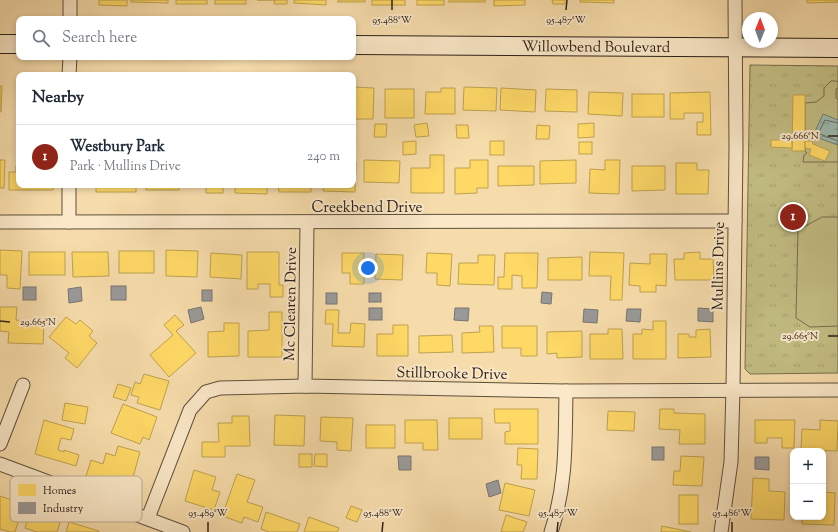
<!DOCTYPE html>
<meta charset="utf-8">
<style>
body{margin:0;font-family:"Sorts Mill Goudy",serif;background:#f2f2f3;color:#1f2937}
.controls{position:absolute;right:12px;bottom:12px;display:grid;overflow:hidden;border-radius:8px;box-shadow:0 2px 6px #0003}
.controls button{width:36px;height:36px;display:grid;place-items:center;padding:0;border:0;border-bottom:1px solid #e0e1e3;background:#fff;color:#1f2937;font:20px sans-serif}
.compass{position:absolute;left:742px;top:12px;width:36px;height:36px;border-radius:50%;background:#fff;box-shadow:0 2px 6px #0003;rotate:1deg}
.you{position:absolute;left:368px;top:268px;width:14px;height:14px;margin:-10px;border:3px solid #fff;border-radius:50%;background:#1a73e8;box-shadow:0 0 0 6px #1a73e833}
.badge{display:grid;place-items:center;width:26px;height:26px;border-radius:50%;background:#8f2418;color:#fff;font-size:13px;font-weight:700}
.pin{position:absolute;translate:-50% -50%;border:2px solid #fff;box-shadow:0 1px 4px #0006}
.list{margin:0;padding:0;list-style:none}
h2{display:flex;justify-content:space-between;align-items:center;height:52px;margin:0;padding:0 16px;font-size:17px}
h2 small{font-size:13px;font-weight:400;color:#747a83}
.list li{display:grid;grid-template-columns:26px 1fr auto;gap:12px;align-items:center;box-sizing:border-box;height:64px;padding:0 16px;border-top:1px solid #e0e1e3}
.list b{display:block;font-size:15px;white-space:nowrap}
.list p{margin:0;font-size:13px;white-space:nowrap;color:#747a83}
.list em{font-size:13px;font-style:normal;color:#747a83}
.icon{flex:none;width:22px;height:22px;fill:none;stroke:currentColor;stroke-width:2;stroke-linecap:round;stroke-linejoin:round}
.map{position:relative;flex:none;width:838px;height:532px;overflow:hidden}
.search{position:absolute;background:#fff;box-shadow:0 2px 6px #0003;left:16px;top:16px;width:340px;height:44px;display:flex;align-items:center;gap:10px;box-sizing:border-box;padding:0 14px;border-radius:8px;color:#747a83;font-size:15px}
.panel{position:absolute;background:#fff;box-shadow:0 2px 6px #0003;left:16px;top:72px;width:340px;height:116px;border-radius:8px}
.map>svg:first-child{display:block}
.grass{fill:url(#grass-tufts);stroke:#776f4e}
.pitch{fill:#c3be84;stroke:#776f4e}
.water{fill:url(#water-ripples);stroke:#707c73}
.homes{fill:#ffd966;stroke:#bfa24f}
.industry{fill:#999;stroke:#787572}
.lines{fill:none;stroke-linecap:round;stroke-linejoin:round}
.shore{stroke:#646d64;stroke-width:1}
.street-casing{stroke:#5e4f3d;stroke-width:15}
.secondary-casing{stroke:#2b2018;stroke-width:20}
.street{stroke:#fae8c8;stroke-width:13}
.secondary{stroke:#fae8c8;stroke-width:18}
.ticks{fill:none;stroke:#2b2018;stroke-width:1.5}
.labels{text-anchor:middle;stroke-width:4;stroke-linejoin:round;paint-order:stroke}
.street-label{font-size:15px;fill:#2b2018;stroke:#fae8c8}
.key{fill:#fae8c8;stroke:#bcac93;stroke-width:1}
.key-label{font-size:11px;fill:#2b2018}
.ticks-label{font-size:10px;text-anchor:middle;fill:#2b2018;stroke:#fae8c8;stroke-width:4;stroke-linejoin:round;paint-order:stroke}
</style>
<div class="map">
<svg width="838" height="532" viewBox="0 0 838 532">
<defs>
<pattern id="grass-tufts" width="24" height="20" patternUnits="userSpaceOnUse"><rect width="24" height="20" fill="#c3be84"/><path d="M3 7l-1-3M5 7V3M7 7l1-3M15 17l-1-3M17 17v-4M19 17l1-3" fill="none" stroke="#a8a371"/></pattern>
<pattern id="water-ripples" width="26" height="14" patternUnits="userSpaceOnUse"><rect width="26" height="14" fill="#9ebab0"/><path d="M2 4q2-2 4 0t4 0M15 11q2-2 4 0t4 0" fill="none" stroke="#81978e"/></pattern>
</defs>
<rect width="100%" height="100%" fill="#f7dcab"/>
<filter id="stains"><feTurbulence type="fractalNoise" baseFrequency=".005" numOctaves="4"/><feColorMatrix values="0 0 0 0 .2 0 0 0 0 .09 0 0 0 0 .02 0 0 0 .5 -.17"/></filter>
<radialGradient id="worn" r=".72"><stop offset=".6" stop-color="#630" stop-opacity="0"/><stop offset="1" stop-color="#630" stop-opacity=".3"/></radialGradient>
<!-- grass -->
<polygon class="grass" points="750,65 838,66 838,373 750,374 745,369"/>
<!-- pitch -->
<g class="pitch">
<polygon points="831,81 837,81 838,82 838,88 836,89 836,98 838,100 838,162 803,162 804,155 807,153 805,151 805,103 816,102 824,96 824,88"/>
<polygon points="822,217 838,217 838,326 810,327 796,318 798,230"/>
</g>
<!-- water -->
<polygon class="water" points="823,114 838,120 838,145 813,136"/>
<!-- homes -->
<g class="homes">
<polygon points="99,0 127,0 127,6 99,5"/>
<polygon points="131,0 168,0 168,3 131,2"/>
<rect x="176" y="0" width="31" height="4"/>
<rect x="215" y="0" width="31" height="4"/>
<polygon points="257,0 287,0 287,4 274,4 275,0"/>
<polygon points="294,0 326,0 326,5 294,3"/>
<rect x="338" y="0" width="27" height="2"/>
<rect x="372" y="0" width="33" height="5"/>
<rect x="417" y="0" width="27" height="5"/>
<rect x="449" y="0" width="36" height="2"/>
<polygon points="494,0 525,0 525,5 494,6"/>
<polygon points="552,0 565,0 565,4 553,4"/>
<polygon points="580,0 614,0 614,3 580,2"/>
<polygon points="807,0 838,0 838,2 807,3"/>
<polygon points="0,86 2,86 1,112 0,112"/>
<polygon points="353,87 374,88 373,119 353,119"/>
<polygon points="464,87 497,88 496,111 463,110"/>
<polygon points="441,88 455,88 455,114 425,114 426,92 441,92"/>
<polygon points="501,88 536,90 535,112 500,110"/>
<polygon points="18,89 19,89 19,119 17,119"/>
<rect x="385" y="89" width="29" height="29"/>
<polygon points="546,89 577,90 577,112 545,111"/>
<polygon points="589,92 623,93 622,116 588,114"/>
<polygon points="710,92 711,135 697,135 697,122 703,122 703,113 684,113 684,119 670,119 670,93"/>
<rect x="632" y="94" width="32" height="23"/>
<polygon points="793,95 805,95 805,151 792,151"/>
<polygon points="427,123 429,136 416,137 414,125"/>
<polygon points="594,123 594,137 578,138 578,124"/>
<polygon points="375,124 387,124 386,137 374,137"/>
<polygon points="456,125 468,125 469,138 457,138"/>
<polygon points="537,125 550,126 549,139 536,139"/>
<polygon points="771,140 792,140 792,148 771,147"/>
<polygon points="416,141 416,154 403,155 403,142"/>
<rect x="490" y="141" width="14" height="14"/>
<polygon points="805,141 812,141 813,144 830,151 825,161 809,155 811,149 805,148"/>
<rect x="579" y="142" width="13" height="12"/>
<polygon points="430,155 444,155 444,193 411,193 411,168 430,168"/>
<polygon points="0,160 5,160 4,188 0,188"/>
<polygon points="364,160 400,161 399,183 364,182"/>
<polygon points="470,160 488,160 488,188 477,188 477,193 455,194 455,168 470,168"/>
<polygon points="576,160 576,183 540,184 540,161"/>
<polygon points="605,160 620,160 619,194 589,193 590,169 605,170"/>
<polygon points="353,163 356,163 355,192 323,191 324,185 353,185"/>
<polygon points="676,163 697,163 697,170 709,170 708,194 676,194"/>
<polygon points="16,166 19,166 19,185 53,185 53,190 9,190 9,172 16,172"/>
<polygon points="498,166 534,166 534,185 498,186"/>
<polygon points="632,166 665,166 665,190 632,191"/>
<rect x="96" y="185" width="40" height="7"/>
<rect x="146" y="185" width="33" height="5"/>
<polygon points="188,185 223,185 223,193 206,193 206,185"/>
<polygon points="235,185 267,185 267,194 235,193"/>
<polygon points="278,185 311,185 311,192 279,192"/>
<polygon points="0,250 22,251 20,289 7,288 7,275 0,275"/>
<polygon points="166,250 198,251 197,277 166,276"/>
<rect x="119" y="251" width="35" height="22"/>
<rect x="29" y="252" width="36" height="23"/>
<polygon points="72,252 108,252 109,276 73,277"/>
<polygon points="247,252 279,252 279,285 283,285 283,297 270,297 270,284 258,284 258,289 247,289"/>
<polygon points="590,252 624,253 622,300 610,300 611,276 589,276"/>
<polygon points="700,252 700,259 713,259 714,280 675,280 674,259 684,259 684,253"/>
<polygon points="211,253 242,255 241,279 210,277"/>
<polygon points="342,253 364,253 364,284 350,284 350,273 342,273"/>
<polygon points="427,253 452,254 450,286 437,285 437,273 426,273"/>
<polygon points="505,253 538,253 537,288 522,288 522,276 512,275 512,289 498,289 498,277 504,277"/>
<polygon points="376,254 403,255 402,280 375,279"/>
<polygon points="650,254 667,254 666,286 656,285 656,292 640,292 640,286 629,285 630,263 650,264"/>
<polygon points="478,255 495,255 494,285 458,284 459,263 478,263"/>
<polygon points="582,257 582,280 548,280 548,258"/>
<polygon points="0,307 17,307 16,320 44,322 43,344 8,343 9,332 0,331"/>
<polygon points="326,310 339,310 338,333 350,333 351,323 365,324 364,347 332,346 333,324 325,324"/>
<polygon points="269,312 282,312 282,357 248,357 248,331 269,330"/>
<polygon points="175,315 184,325 176,331 196,353 169,377 150,355 173,335 164,325"/>
<polygon points="66,317 76,324 80,320 93,331 89,336 97,343 77,368 65,358 69,353 49,337"/>
<polygon points="653,321 666,321 666,359 633,359 633,334 642,334 642,329 653,330"/>
<polygon points="224,323 239,323 239,356 208,357 208,332 224,331"/>
<polygon points="393,325 408,325 408,356 377,356 377,334 393,334"/>
<polygon points="479,326 493,326 494,352 462,353 462,333 480,332"/>
<polygon points="502,326 537,326 537,356 521,356 521,348 502,348"/>
<polygon points="608,329 622,329 623,359 590,359 590,334 608,334"/>
<polygon points="710,329 711,357 678,358 678,334 689,334 689,337 696,337 696,330"/>
<polygon points="582,331 582,357 557,358 557,353 547,354 547,332"/>
<polygon points="452,335 453,352 419,353 419,336"/>
<polygon points="144,374 169,381 160,410 137,403 139,397 131,395 135,382 140,384"/>
<polygon points="118,384 131,388 126,401 113,397"/>
<polygon points="65,403 88,407 85,424 62,420"/>
<polygon points="123,404 157,417 149,440 143,437 140,444 111,433"/>
<polygon points="494,409 538,409 538,444 505,444 505,432 510,431 510,423 495,423"/>
<polygon points="660,409 674,409 674,413 705,414 705,444 679,444 680,430 659,429"/>
<polygon points="608,411 635,412 634,431 607,430"/>
<polygon points="275,415 305,416 304,446 274,445"/>
<polygon points="232,416 249,416 250,446 225,446 225,457 202,457 202,442 219,442 218,423 232,423"/>
<polygon points="321,417 353,418 351,451 337,450 337,442 320,441"/>
<rect x="449" y="418" width="33" height="21"/>
<polygon points="44,420 74,429 71,440 61,438 58,450 64,452 64,450 79,455 76,466 35,454"/>
<polygon points="405,420 437,420 438,450 423,450 423,443 405,443"/>
<polygon points="755,420 795,420 794,448 782,448 782,438 767,438 767,443 755,443"/>
<polygon points="820,420 838,421 837,451 801,450 802,429 820,430"/>
<rect x="366" y="425" width="29" height="23"/>
<polygon points="118,446 140,452 130,488 86,476 91,460 103,464 106,453 115,456"/>
<polygon points="518,448 538,449 537,479 521,479 522,465 517,465"/>
<rect x="299" y="454" width="13" height="13"/>
<polygon points="315,454 327,454 327,467 314,466"/>
<polygon points="681,456 704,457 702,486 673,485 674,471 680,471"/>
<polygon points="194,470 216,477 212,490 220,492 214,510 185,501"/>
<polygon points="237,474 255,480 247,502 263,507 258,522 244,517 242,523 222,516"/>
<polygon points="753,478 769,479 769,491 785,492 784,520 751,519"/>
<polygon points="505,483 535,490 529,516 499,510"/>
<polygon points="823,492 835,493 834,525 802,524 802,517 823,517"/>
<rect x="679" y="495" width="19" height="29"/>
<polygon points="0,496 24,504 15,532 10,532 0,529"/>
<polygon points="32,506 62,516 57,532 37,532 25,528"/>
<polygon points="351,506 362,510 357,522 346,518"/>
<polygon points="266,512 300,524 297,532 269,532 261,529"/>
<polygon points="506,515 527,522 523,532 501,532"/>
<polygon points="309,517 339,528 337,532 304,532"/>
<polygon points="69,522 99,531 99,532 66,532"/>
<polygon points="662,526 691,532 661,532"/>
</g>
<!-- industry -->
<g class="industry">
<rect x="111" y="286" width="15" height="14"/>
<rect x="23" y="287" width="13" height="13"/>
<polygon points="81,287 82,301 69,303 68,289"/>
<rect x="202" y="290" width="10" height="11"/>
<polygon points="542,292 552,293 551,304 541,303"/>
<rect x="326" y="293" width="11" height="11"/>
<rect x="369" y="293" width="12" height="9"/>
<polygon points="201,307 204,319 191,323 188,310"/>
<rect x="369" y="308" width="13" height="12"/>
<polygon points="455,308 469,308 468,321 454,320"/>
<polygon points="698,308 713,309 713,322 698,321"/>
<polygon points="584,309 598,310 597,323 583,322"/>
<polygon points="627,309 641,309 640,322 626,321"/>
<rect x="652" y="447" width="12" height="13"/>
<polygon points="398,456 411,456 411,470 399,470"/>
<polygon points="755,457 769,457 769,470 755,469"/>
<polygon points="498,480 501,493 489,497 486,484"/>
</g>
<g class="lines">
<!-- shore -->
<polyline class="shore" points="838,123 825,120 819,132 820,134 838,141"/>
<!-- street casing -->
<g class="street-casing">
<g id="street">
<polyline points="70,19 70,0"/>
<polyline points="69,75 70,57"/>
<polyline points="0,222 735,221"/>
<polyline points="69,222 69,185"/>
<polyline points="305,386 307,223"/>
<polyline points="0,444 23,385"/>
<polyline points="0,464 183,532"/>
<polyline points="148,518 190,410 206,392 220,388 305,386 566,391 838,390"/>
<path d="M551 532C567 484 565 440 566 391"/>
<polyline points="721,532 731,462 733,389 736,147 735,0"/>
</g>
</g>
<!-- secondary casing -->
<g class="secondary-casing">
<g id="secondary">
<polyline points="0,44 19,44"/>
<path id="s1" d="M353 45 838 48"/>
</g>
</g>
<!-- street -->
<use href="#street" class="street"/>
<!-- secondary -->
<use href="#secondary" class="secondary"/>
</g>
<!-- ticks -->
<path class="ticks" d="M392 10V0M566 10 567 0M828 136H838M0 321 10 322M828 336H838M208 532V522M382 532 383 522M557 532 558 522M732 532V522"/>
<g class="labels">
<!-- street labels -->
<g class="street-label">
<text dy="5" stroke="none"><textPath href="#s1" startOffset="243">Willowbend Boulevard</textPath></text>
<text x="367" y="212">Creekbend Drive</text>
<text transform="translate(718 266) rotate(-89)" y="5">Mullins Drive</text>
<text transform="translate(290 304) rotate(-89)" y="5">Mc Clearen Drive</text>
<text transform="translate(452 373) rotate(1)" y="5">Stillbrooke Drive</text>
</g>
</g>
<!-- legend -->
<rect x="10" y="476" width="132" height="46" rx="6" class="key"/>
<rect x="18" y="484" width="18" height="12" fill="#ffd966"/>
<rect x="18" y="502" width="18" height="12" fill="#999"/>
<g class="key-label">
<text x="43" y="494">Homes</text>
<text x="43" y="512">Industry</text>
</g>
<g class="ticks-label">
<text x="392" y="23">95.488°W</text>
<text x="566" y="23">95.487°W</text>
<text x="800" y="139">29.666°N</text>
<text x="38" y="325">29.665°N</text>
<text x="800" y="339">29.665°N</text>
<text x="208" y="516">95.489°W</text>
<text x="383" y="516">95.488°W</text>
<text x="558" y="516">95.487°W</text>
<text x="732" y="516">95.486°W</text>
</g>
<rect width="100%" height="100%" filter="url(#stains)"/>
<rect width="100%" height="100%" fill="url(#worn)"/>
</svg>
<div class="controls">
<button>+</button>
<button>−</button>
</div>
<svg class="compass" viewBox="-18 -18 36 36"><path d="M0-13l5 13h-10z" fill="#e53935"/><path d="M0 13l5-13h-10z" fill="#747a83"/></svg>
<div class="you"></div>
<div class="pin badge" style="left:793px;top:217px">1</div>
<div class="search"><svg class="icon" aria-label="search" viewBox="0 0 24 24"><circle cx="10" cy="10" r="6"/><path d="M15 15l6 6"/></svg>Search here</div>
<section class="panel">
<h2>Nearby<small></small></h2>
<ul class="list">
<li><span class="badge">1</span><div><b>Westbury Park</b><p>Park · Mullins Drive</p></div><em>240 m</em></li>
</ul>
</section>
</div>
